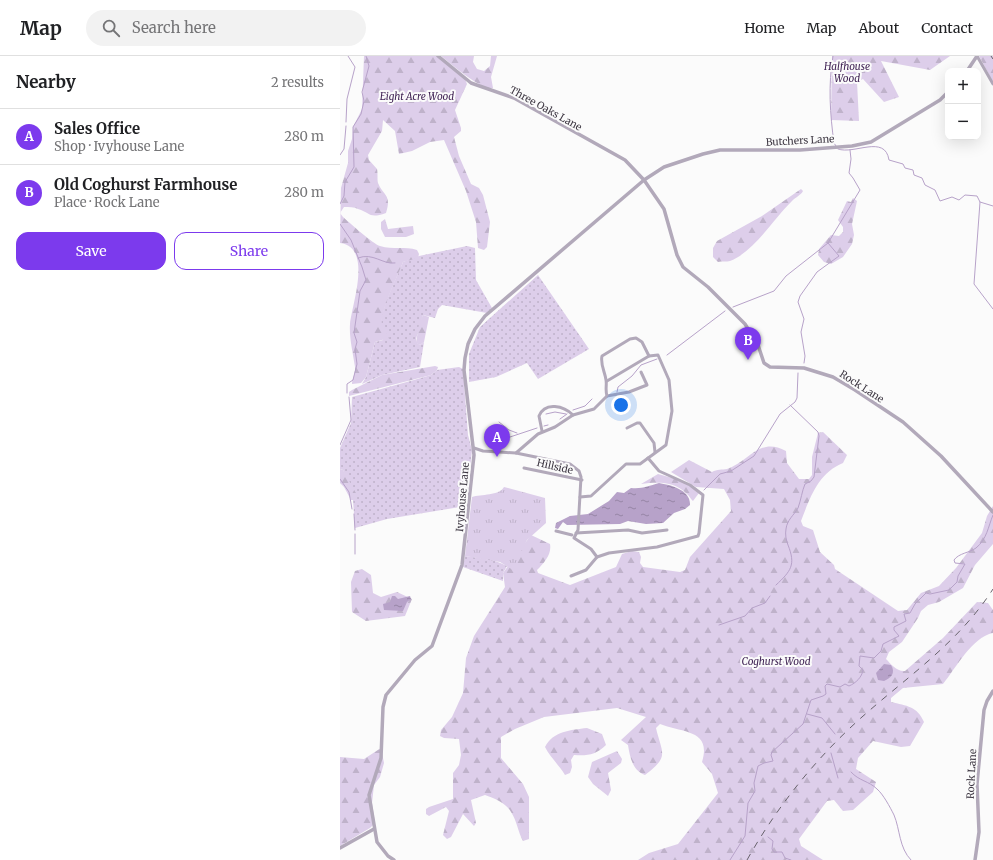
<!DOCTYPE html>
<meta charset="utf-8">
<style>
body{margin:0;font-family:Merriweather,serif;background:#f2f2f2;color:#202124}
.controls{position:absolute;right:12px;top:12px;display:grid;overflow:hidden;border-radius:8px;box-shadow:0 4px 16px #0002}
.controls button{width:36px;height:36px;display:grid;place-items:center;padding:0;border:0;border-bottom:1px solid #e0e0e0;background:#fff;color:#202124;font:20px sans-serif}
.you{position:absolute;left:281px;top:349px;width:14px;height:14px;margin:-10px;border:3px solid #fff;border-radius:50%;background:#1a73e8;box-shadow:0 0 0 6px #1a73e833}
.badge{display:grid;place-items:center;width:26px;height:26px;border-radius:50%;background:#7c3aed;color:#fff;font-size:13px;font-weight:700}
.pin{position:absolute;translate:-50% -33px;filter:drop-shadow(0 1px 2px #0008)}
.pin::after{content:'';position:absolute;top:21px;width:14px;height:12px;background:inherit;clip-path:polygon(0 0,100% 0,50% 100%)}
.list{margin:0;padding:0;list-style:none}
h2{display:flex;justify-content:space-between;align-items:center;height:52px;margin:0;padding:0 16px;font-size:17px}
h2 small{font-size:13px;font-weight:400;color:#757577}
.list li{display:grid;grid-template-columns:26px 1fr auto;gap:12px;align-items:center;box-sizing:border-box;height:56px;padding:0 16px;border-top:1px solid #e0e0e0}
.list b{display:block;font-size:15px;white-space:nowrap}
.list p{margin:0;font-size:13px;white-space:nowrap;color:#757577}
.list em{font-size:13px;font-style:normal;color:#757577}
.actions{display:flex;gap:8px;padding:12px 16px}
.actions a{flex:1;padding:9px 0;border:1px solid #7c3aed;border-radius:12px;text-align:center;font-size:14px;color:#7c3aed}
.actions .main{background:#7c3aed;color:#fff}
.icon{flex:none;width:22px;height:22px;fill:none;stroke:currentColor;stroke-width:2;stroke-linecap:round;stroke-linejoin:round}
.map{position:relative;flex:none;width:653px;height:804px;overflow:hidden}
header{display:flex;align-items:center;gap:24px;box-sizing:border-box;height:56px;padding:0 20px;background:#fff;border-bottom:1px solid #e0e0e0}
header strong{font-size:19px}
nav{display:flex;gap:22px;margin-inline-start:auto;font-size:14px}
.search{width:280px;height:36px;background:#f2f2f2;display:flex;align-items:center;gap:10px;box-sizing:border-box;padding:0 14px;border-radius:22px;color:#757577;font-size:15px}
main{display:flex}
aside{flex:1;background:#fff}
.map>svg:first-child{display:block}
.grass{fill:url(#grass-dots)}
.forest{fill:url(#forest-firs)}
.park{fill:url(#park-tufts)}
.water{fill:url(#water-ripples)}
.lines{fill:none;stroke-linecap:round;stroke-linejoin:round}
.stream{stroke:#b7a2c9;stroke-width:1}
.minor{stroke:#b2a9ba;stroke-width:3}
.tertiary{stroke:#b2a9ba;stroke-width:3.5}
.rail{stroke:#67626b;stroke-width:1;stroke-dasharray:7 7;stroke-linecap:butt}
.labels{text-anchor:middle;stroke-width:4;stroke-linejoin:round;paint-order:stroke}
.park-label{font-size:10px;font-style:italic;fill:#422556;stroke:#fbfbfb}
.street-label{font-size:10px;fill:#3f3944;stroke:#fbfbfb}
</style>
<header>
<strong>Map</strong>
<div class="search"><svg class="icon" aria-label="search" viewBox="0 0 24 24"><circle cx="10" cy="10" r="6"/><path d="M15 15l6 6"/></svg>Search here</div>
<nav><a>Home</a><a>Map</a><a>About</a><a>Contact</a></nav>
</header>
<main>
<aside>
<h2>Nearby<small>2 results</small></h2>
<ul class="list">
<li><span class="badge">A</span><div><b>Sales Office</b><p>Shop · Ivyhouse Lane</p></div><em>280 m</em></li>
<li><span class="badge">B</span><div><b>Old Coghurst Farmhouse</b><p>Place · Rock Lane</p></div><em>280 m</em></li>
</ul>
<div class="actions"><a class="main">Save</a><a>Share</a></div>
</aside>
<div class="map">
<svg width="653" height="804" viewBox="0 0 653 804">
<defs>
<pattern id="grass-dots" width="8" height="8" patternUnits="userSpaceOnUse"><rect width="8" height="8" fill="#ddceea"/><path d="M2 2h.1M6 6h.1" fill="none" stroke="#bfb2ca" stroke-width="1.8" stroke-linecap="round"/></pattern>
<pattern id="forest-firs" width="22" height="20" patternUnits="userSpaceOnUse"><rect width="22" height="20" fill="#ddceea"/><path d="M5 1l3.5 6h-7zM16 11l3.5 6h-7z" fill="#bfb2ca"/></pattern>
<pattern id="park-tufts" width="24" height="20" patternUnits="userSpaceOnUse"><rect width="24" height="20" fill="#ddceea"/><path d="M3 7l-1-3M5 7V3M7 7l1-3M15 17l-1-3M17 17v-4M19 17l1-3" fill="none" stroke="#bfb2ca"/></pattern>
<pattern id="water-ripples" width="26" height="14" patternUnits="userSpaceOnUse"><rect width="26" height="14" fill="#b7a2c9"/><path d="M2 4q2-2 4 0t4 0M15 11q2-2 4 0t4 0" fill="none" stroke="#9685a5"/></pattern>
</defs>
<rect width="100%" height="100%" fill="#fbfbfb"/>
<!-- grass -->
<g class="grass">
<path d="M127 190 135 192 136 224 152 252 147 257 102 249 98 253 95 262 83 259 76 283 77 287 80 289 84 286 80 311 42 319 22 328 26 321 35 286 43 284C44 278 42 275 41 269 40 255 57 221 63 206L79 200Z"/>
<polygon points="198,219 249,293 198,323 187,307 156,321 129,326 129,298 140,271"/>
<polygon points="119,311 123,313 128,379 132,394 126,450 47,463 15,472 13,444 14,444 3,414 0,413 0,392 11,367 12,341 74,324 91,319 97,314"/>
<path d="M125 500C140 502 154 503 167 510L163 517V525L123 511Z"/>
</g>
<!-- forest -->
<g class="forest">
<path d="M24 0H97L125 23 127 28 115 54 121 72V75L114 81 119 100 131 128 139 132 143 139 150 166 147 191 144 194 138 192 136 166 126 135 104 84 90 86 72 95 59 98 55 75 43 64 42 75 28 99 29 104 37 113C38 117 37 123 38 127 43 140 52 138 46 157 29 163 31 157 18 153 14 151 9 151 4 151L0 157 3 161C10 167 33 188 40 190 53 194 65 190 77 194L79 198 78 202 63 206C58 220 39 257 42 270 43 275 46 277 50 279L49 282 35 286 26 321 21 327 12 328C12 323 16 316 15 311 13 297 9 282 10 268 12 248 33 191 0 187L1 132 8 107V95L12 83 13 71 22 53Z"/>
<path d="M101 0H134L133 6 137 13 144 15 150 10 151 0H157L151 21 153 32C142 35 111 8 101 0Z"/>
<polygon points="492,0 610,0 590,14 541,5 559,41 544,46 523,23 517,26 519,65 491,64"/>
<polygon points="639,0 653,0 653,27 653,26"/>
<path d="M461 133 463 135C461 139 456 141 452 145 435 161 414 196 390 205 387 206 382 205 378 206L373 201V192L377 185 422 160Z"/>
<polygon points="513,142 517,145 512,168 514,179 512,188 503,201 491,208 484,206 478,199 479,193 491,179 499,180 503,176 503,171 498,164 507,145 511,146"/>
<polygon points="45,163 48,173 73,170 74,178 66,181 45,181 41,173 41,166"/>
<polygon points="83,259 89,261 84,286 80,289 76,287 79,268"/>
<polygon points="95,310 98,311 97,314 91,319 9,340 9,336 12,334 42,319"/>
<path d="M483 376 507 399 503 407C478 417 470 442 461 465L463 470 473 474 480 496 494 509 495 513 558 555 567 554 581 537 599 530 616 512 642 477 647 460 653 450V488L635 509 623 532 599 546 588 549 581 555 578 562 562 586 549 596 546 603C551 608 557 616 565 615L603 582 637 546 648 547 653 554V577C632 581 616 612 603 628L563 632 551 642V646C567 650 577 650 584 666L570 690 561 691 533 685 518 702 516 713 536 726 533 736 513 754 503 755 494 744 487 745 459 783 461 790 483 804H298L309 797 338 788 378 737 372 718 362 706C372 673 342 677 320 668L316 672C322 698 330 700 305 719 292 714 290 701 288 689L281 684 306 661 277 652 204 661 175 673 161 681V702L183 728 189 741V783L183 785C178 776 177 765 171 756 166 747 154 742 145 739L131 744 136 767 134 770 123 758 111 781 107 783 103 779 109 755 106 751 89 760 86 758V753L89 751 113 743V717L119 709 121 699 119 683 104 682 100 680 101 674 112 661 123 637 126 602 134 580 165 531 163 517 191 479 210 488C212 498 204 507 197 514L198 517 230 529 276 511 282 498 292 495 299 496 301 501 300 507 303 511 340 516 345 514 350 501 391 455 390 444 384 433 356 431 331 416 349 404 372 416C377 413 382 414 387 413 409 406 419 380 446 395L447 407 459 423H469L472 419V401L478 377Z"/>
<polygon points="0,413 3,414 17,439 14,444 11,444 4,431 0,427"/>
<path d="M318 418 343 425 359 437 353 445C350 443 350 440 347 438 334 425 318 426 301 428Z"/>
<polygon points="22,513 31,519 33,537 41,541 57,536 72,543 65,560 26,565 12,556 11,526 15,515"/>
<path d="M247 672 262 678 266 689C256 699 247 700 234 699L231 704 232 711 230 717 225 719C219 709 210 701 205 691 213 675 231 674 247 672Z"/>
<polygon points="41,692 44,707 40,721 34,729 32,747 35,767 30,772 0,790 0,701 24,703"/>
<polygon points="277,695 282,703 281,707 268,717 271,734 268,740 253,728 248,721 252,706"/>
</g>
<!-- park -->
<path class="park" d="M164 431 205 442 206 467 187 484 173 514 160 506 125 500 132 441C141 438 159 440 164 431Z"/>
<!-- water -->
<g class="water">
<path d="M319 427C331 429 351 434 350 449L345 453 334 457 323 467 306 468 288 465 280 468 227 469 223 466 218 473 215 472 216 467 230 460 248 458 269 445 277 436 284 437 291 432C303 433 308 430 319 427Z"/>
<polygon points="52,540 55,540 58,543 70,540 71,543 67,546 63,555 44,554 43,548 50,546"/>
<path d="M544 608 551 609C556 617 551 622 544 625L538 624 536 617Z"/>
</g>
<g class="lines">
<!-- stream -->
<g class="stream">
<path d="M493 0C488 29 490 58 494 87L496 90"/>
<polyline points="6,66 7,43 15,11 8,0"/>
<path d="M498 93C514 99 545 78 549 104L563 108 565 112 573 114 574 119 582 122 585 129 595 134 600 145 612 141 619 144 625 139 637 140 640 146 634 228 653 253"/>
<polyline points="0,99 4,93 6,70"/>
<polyline points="640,146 653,150"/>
<polyline points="0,148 4,140 5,126 14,111 13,71 21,58 24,45 22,36 29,10 26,0"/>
<polyline points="0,168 11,184 22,211 26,224 20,235 14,277 17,286 15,293 17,308 13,324 7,328 7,337"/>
<path d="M18 202C33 196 43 209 55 207"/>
<polyline points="393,251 434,235 446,220 488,187 520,134 513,122 509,117 511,103 510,94"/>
<polyline points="327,299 385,255"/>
<polyline points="464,307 465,300 461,276 464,263 458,246 460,240 477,216 499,200 488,187"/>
<polyline points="277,336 278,331 292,320 301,309 317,303"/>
<polyline points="233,354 245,350 252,343"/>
<polyline points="206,358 215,356 226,358"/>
<polyline points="220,363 227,358"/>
<polyline points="159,366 169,374 177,377"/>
<polyline points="204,370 208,369"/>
<polyline points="167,382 197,372"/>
<polyline points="0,389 11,364 9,341"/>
<polyline points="0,423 9,436 12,453"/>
<polyline points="364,434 380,418 391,415 414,400 440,358 455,346 457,342 458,317"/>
<polyline points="14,458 15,474"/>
<polyline points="15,478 15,498"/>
<path d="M436 529C451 515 456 509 448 489 446 484 445 478 446 473 447 464 454 459 458 452 461 444 462 435 465 428L471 425 474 421 479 380 478 376 450 349"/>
<polyline points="379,569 405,560 412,552 425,547 430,540"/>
<polyline points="467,658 482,662 495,678"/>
<polyline points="491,697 498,722"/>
<path d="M511 716C519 725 529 725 537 733 543 738 550 751 554 759 560 773 559 792 571 804"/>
<polyline points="428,781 433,785 432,793 434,796 442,796 445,802 451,804"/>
<path d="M390 804 405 780 408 747 415 735 414 727 418 710 424 707 433 705 431 699 432 696 463 668 471 644 483 640 486 638 485 630 487 628 500 631 505 628 509 630C516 627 522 621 523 614L519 610 520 600 534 602 541 595 543 588 559 580 554 574V571L566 565 564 558 570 557 575 548 586 537 590 538 609 534 617 526 618 520 625 508 615 507 614 504C619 497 629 497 636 492 647 483 648 471 653 459"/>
</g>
<!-- minor -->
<g class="minor">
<polyline points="637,0 653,28"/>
<polyline points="267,340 289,336 307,329 301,316"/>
<polyline points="287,372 297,367 300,367 314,387 315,396"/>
<path d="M202 375 199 360C205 345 224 350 233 359"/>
<path d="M134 392 143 395 176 397 198 378 215 371 233 359 254 353 267 340C265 334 267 329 266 324 265 316 260 308 262 300L290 283 296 282 302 286 309 300"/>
<polyline points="176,397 230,408 239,415 241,421 238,474 234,482 251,493 257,501 246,514 231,520"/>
<polyline points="184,412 242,424"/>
<polyline points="240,441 251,440 286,408 300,408 326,389 332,355 329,324 318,299 309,300 267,325"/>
<polyline points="216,475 232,479"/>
<polyline points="236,477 288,474 302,477 327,474"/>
<polyline points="257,501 269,497 317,491 358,480 359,477 363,439 350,429 319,415 308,402"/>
</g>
<!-- tertiary -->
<g class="tertiary">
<polyline points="98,0 131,27 174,42 285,104 304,124 324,153 337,199 343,211 368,231 405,268 418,289 424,307 430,311 464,312 493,321 515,334 563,366 601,400 653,456"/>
<polyline points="627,15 637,0"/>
<polyline points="0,792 34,773"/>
<polyline points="54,804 48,800 37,786 29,739 41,702 43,651 46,639 75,604 92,590 122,509 134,399 124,314 125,302 128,288 135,273 145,260 304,124 324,111 363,98 380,94 460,94 512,90 531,86 600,44 608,36"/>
<polyline points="635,804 639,776 637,728 644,654 647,645 653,635"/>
</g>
<!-- rail -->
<g class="rail">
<polyline points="651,0 653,3"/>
<path d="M407 804C439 747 481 696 530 654 574 616 621 583 653 533"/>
</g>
</g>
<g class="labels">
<!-- park labels -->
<g class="park-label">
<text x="507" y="14">Halfhouse<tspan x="507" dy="12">Wood</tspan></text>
<text x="77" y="44">Eight Acre Wood</text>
<text x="436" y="609">Coghurst Wood</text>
</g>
<!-- street labels -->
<g class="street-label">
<text transform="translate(206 52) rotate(29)" y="4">Three Oaks Lane</text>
<text transform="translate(460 84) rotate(-3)" y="4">Butchers Lane</text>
<text transform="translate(522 330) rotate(33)" y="4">Rock Lane</text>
<text transform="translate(215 410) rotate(13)" y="4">Hillside</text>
<text transform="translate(122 441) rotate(-85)" y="4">Ivyhouse Lane</text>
<text transform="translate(631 718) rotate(-87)" y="4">Rock Lane</text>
</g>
</g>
</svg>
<div class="controls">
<button>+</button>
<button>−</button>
</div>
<div class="you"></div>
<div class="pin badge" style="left:157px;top:401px">A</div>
<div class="pin badge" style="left:408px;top:304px">B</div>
</div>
</main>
